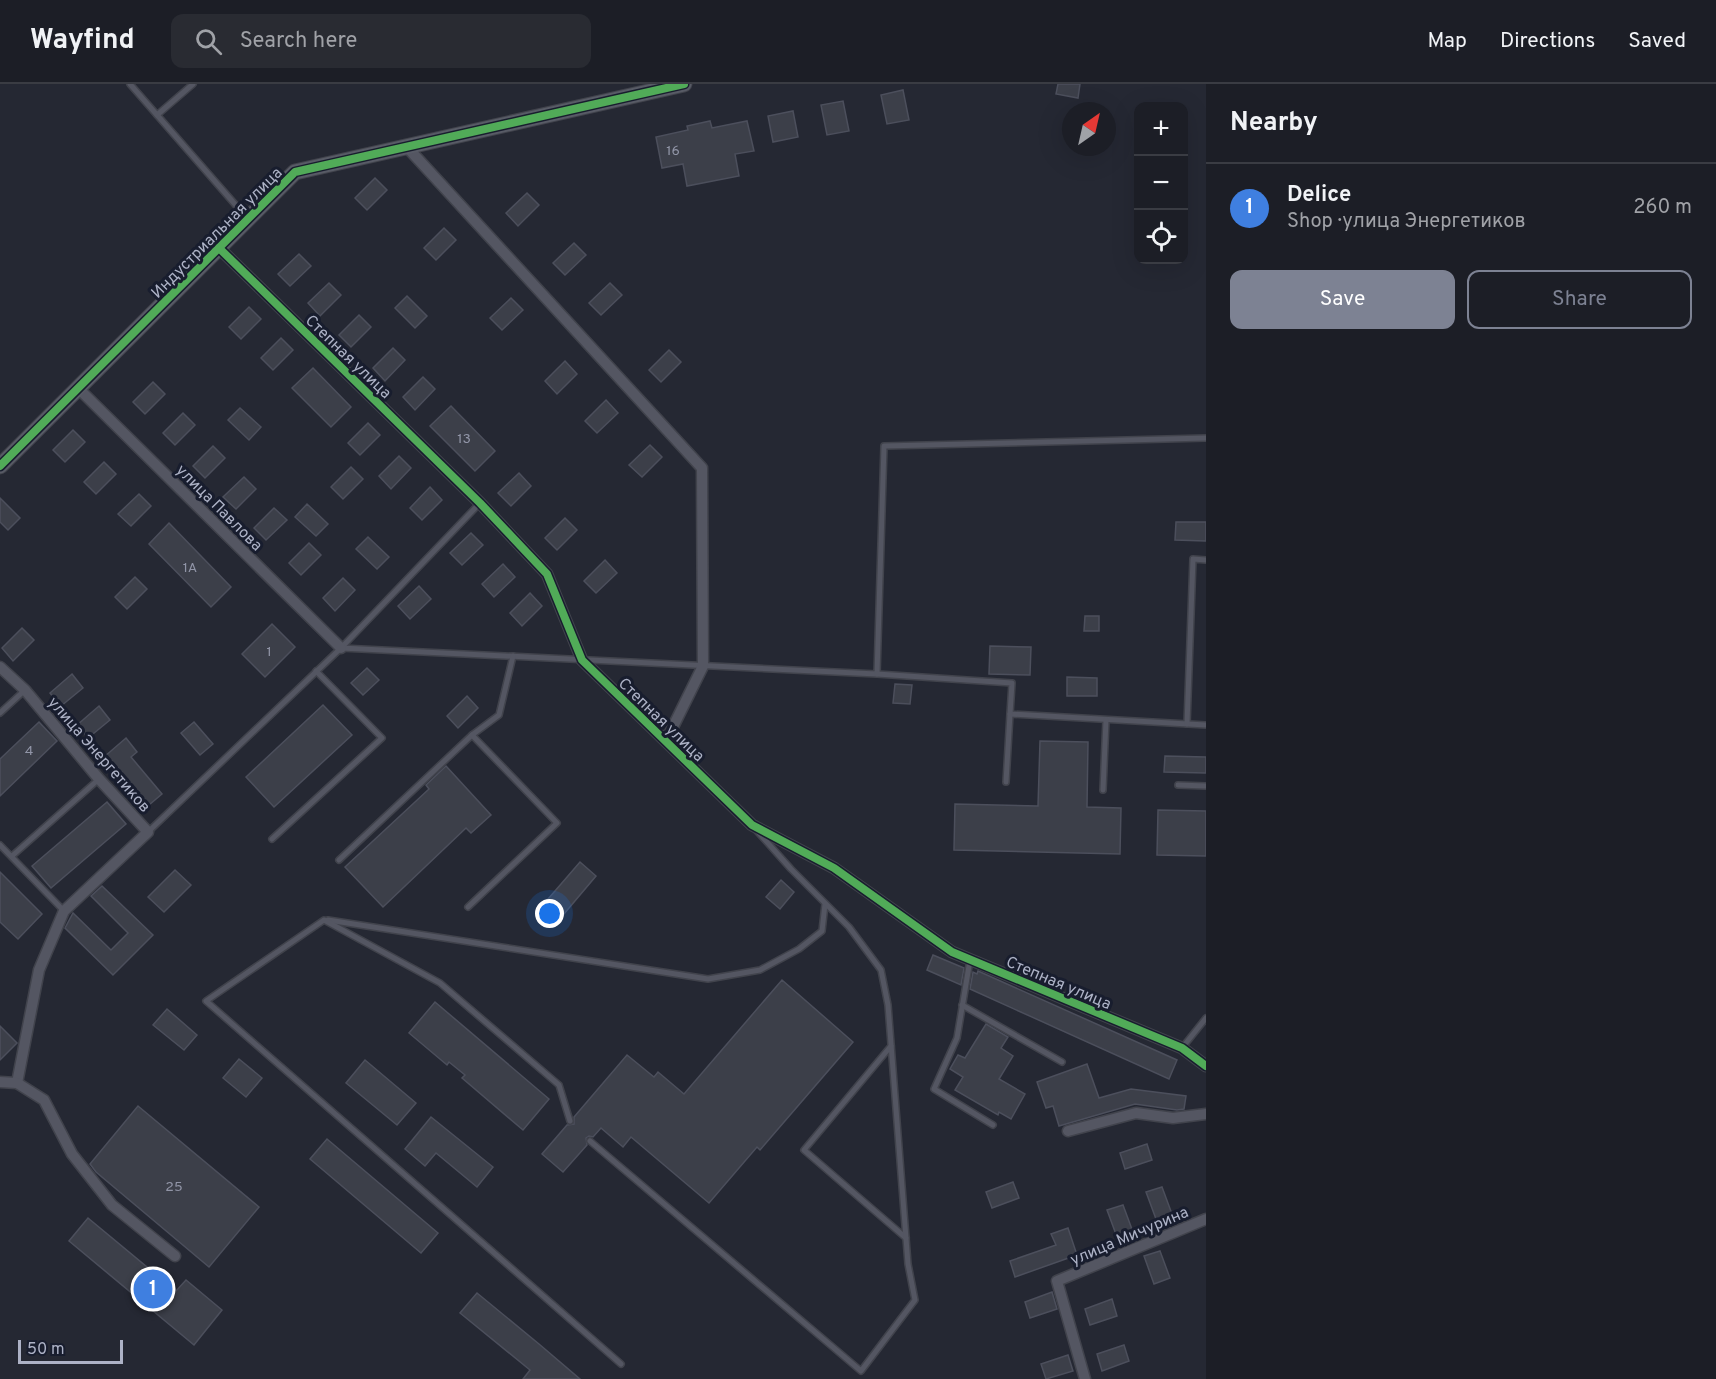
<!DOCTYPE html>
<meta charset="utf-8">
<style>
body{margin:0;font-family:Overpass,sans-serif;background:#292b32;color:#f1f3f6}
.controls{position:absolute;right:18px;top:18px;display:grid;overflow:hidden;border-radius:12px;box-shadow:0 6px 24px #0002}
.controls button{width:54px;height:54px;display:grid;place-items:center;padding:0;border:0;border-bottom:2px solid #3a3c43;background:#1c1e26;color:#f1f3f6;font:30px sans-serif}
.compass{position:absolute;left:1062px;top:18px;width:54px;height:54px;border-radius:50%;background:#1c1e26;box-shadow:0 6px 24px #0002;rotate:34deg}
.scale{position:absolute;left:18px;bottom:15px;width:105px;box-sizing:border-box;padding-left:6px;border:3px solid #adb2c6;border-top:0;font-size:16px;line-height:21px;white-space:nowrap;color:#adb2c6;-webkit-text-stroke:4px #181d2e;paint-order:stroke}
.you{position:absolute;left:550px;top:830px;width:21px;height:21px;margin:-15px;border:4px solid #fff;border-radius:50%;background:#1a73e8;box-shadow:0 0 0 9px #1a73e833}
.badge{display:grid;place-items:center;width:39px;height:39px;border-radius:50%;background:#7d8293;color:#fff;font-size:20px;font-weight:700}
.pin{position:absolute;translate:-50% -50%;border:3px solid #fff;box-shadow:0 2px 6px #0006}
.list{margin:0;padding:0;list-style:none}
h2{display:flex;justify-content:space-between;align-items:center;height:78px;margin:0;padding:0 24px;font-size:26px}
h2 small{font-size:20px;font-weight:400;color:#a0a2a7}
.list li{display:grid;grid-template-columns:39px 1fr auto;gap:18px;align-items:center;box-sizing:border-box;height:90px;padding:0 24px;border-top:2px solid #3a3c43}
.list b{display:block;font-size:22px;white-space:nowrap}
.list p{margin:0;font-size:20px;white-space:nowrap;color:#a0a2a7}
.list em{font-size:20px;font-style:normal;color:#a0a2a7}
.actions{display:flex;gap:12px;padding:18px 24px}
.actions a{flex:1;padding:14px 0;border:2px solid #7d8293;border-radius:12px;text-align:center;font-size:21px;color:#7d8293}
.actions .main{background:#7d8293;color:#fff}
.icon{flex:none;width:33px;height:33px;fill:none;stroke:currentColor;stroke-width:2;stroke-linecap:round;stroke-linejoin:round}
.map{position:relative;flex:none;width:1206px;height:1295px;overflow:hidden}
header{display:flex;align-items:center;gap:36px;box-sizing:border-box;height:84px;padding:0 30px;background:#1c1e26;border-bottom:2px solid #3a3c43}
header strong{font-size:28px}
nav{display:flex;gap:33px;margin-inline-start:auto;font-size:21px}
.search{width:420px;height:54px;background:#292b32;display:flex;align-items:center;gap:15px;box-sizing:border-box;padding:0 21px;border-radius:12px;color:#a0a2a7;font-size:22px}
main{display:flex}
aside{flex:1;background:#1c1e26}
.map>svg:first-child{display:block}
.building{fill:#3c3f49;stroke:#4c4f5c;stroke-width:1.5}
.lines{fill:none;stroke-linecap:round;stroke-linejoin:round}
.lane-casing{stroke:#41434c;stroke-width:8}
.street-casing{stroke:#41434c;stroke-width:13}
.secondary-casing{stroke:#41434c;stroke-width:17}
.lane{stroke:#545662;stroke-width:5}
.street{stroke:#545662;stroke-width:10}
.secondary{stroke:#585b66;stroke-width:15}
.cycleway-casing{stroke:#181d2e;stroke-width:11}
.cycleway{stroke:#51ab58;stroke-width:8}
.labels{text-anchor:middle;stroke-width:6;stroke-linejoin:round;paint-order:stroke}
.number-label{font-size:14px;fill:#9195a7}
.street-label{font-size:16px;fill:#adb2c6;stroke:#181d2e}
</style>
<header>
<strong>Wayfind</strong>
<div class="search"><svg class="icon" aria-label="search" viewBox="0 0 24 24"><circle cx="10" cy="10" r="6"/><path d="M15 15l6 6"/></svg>Search here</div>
<nav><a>Map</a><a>Directions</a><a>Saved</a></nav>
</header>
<main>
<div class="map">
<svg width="1206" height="1295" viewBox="0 0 1206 1295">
<rect width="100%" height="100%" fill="#252833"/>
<!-- building -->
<g class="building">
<polygon points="1058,0 1080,0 1078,14 1056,10"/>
<polygon points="903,6 909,36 887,40 881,11"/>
<polygon points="843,17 849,47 827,51 821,21"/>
<polygon points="793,27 798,53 773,58 768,32"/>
<polygon points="710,37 712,44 747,37 754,67 735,70 739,92 687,102 683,80 662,84 656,53 688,46 687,42"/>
<polygon points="375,94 387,106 367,126 355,114"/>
<polygon points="527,109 539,121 518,142 506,129"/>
<polygon points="444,144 456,156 436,176 424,164"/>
<polygon points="574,159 586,171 565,191 553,179"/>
<polygon points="299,170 311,182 290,202 278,190"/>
<polygon points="329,199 341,211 320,232 308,219"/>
<polygon points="610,199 622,211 601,231 589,219"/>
<polygon points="407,212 427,232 415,244 395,224"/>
<polygon points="511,214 523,226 502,246 490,234"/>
<polygon points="249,223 261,235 241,255 229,243"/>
<polygon points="359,231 371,243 351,263 339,251"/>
<polygon points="281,254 293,266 273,286 261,274"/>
<polygon points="393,264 405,276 385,297 373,284"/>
<polygon points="669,266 681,278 661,298 649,286"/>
<polygon points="565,277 577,290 557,310 545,297"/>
<polygon points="313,284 351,323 331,343 292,304"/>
<polygon points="423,293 435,305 415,326 403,313"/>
<polygon points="153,298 165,310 145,330 133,318"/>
<polygon points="606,316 618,329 597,349 585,337"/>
<polygon points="451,322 495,367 475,387 430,342"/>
<polygon points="240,324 261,343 249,356 228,336"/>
<polygon points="183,329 195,341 175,361 163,349"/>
<polygon points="368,339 380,351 360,371 348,359"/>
<polygon points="73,346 85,358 65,378 53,366"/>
<polygon points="650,361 662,373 642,393 629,381"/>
<polygon points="213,362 225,374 205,394 193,382"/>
<polygon points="399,372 411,384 391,405 379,392"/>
<polygon points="104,378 116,390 96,410 84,398"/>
<polygon points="351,383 363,395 343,415 331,403"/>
<polygon points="519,389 531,402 511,422 498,409"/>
<polygon points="244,393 256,405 236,425 223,413"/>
<polygon points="430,403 442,416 422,436 410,424"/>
<polygon points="139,410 151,422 131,442 118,430"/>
<polygon points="0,414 20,434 8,446 0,438"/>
<polygon points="307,420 328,440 316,452 295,433"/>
<polygon points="274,424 287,436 266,456 254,444"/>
<polygon points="565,434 577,446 557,466 545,454"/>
<polygon points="1176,438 1206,438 1206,457 1175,456"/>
<polygon points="169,439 231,503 211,523 149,460"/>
<polygon points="471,449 483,461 462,481 450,469"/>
<polygon points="368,453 389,473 377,485 356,465"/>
<polygon points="309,459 321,471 301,491 289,479"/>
<polygon points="605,476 617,489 596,509 584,497"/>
<polygon points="503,480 515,493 494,513 482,500"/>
<polygon points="135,493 147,505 127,525 115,513"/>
<polygon points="343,494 355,506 335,527 323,514"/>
<polygon points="419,502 431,515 410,535 398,522"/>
<polygon points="530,509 542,522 522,542 510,529"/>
<polygon points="1085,532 1099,532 1099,547 1084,547"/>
<polygon points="272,540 295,563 265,593 242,570"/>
<polygon points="22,544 34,556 13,577 2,564"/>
<polygon points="990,562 1031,563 1030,591 989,590"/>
<polygon points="367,584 379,596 363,611 351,599"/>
<polygon points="72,590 83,604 61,622 50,609"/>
<polygon points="1067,593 1097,594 1097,612 1067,612"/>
<polygon points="895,600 912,601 910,620 893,619"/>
<polygon points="467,612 478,624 458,644 447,632"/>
<polygon points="323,621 352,651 274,723 246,693"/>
<polygon points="99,622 110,636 88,654 77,641"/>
<polygon points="39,638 57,657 0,712 0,675"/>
<polygon points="194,638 213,660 200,671 181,649"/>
<polygon points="126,654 137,668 131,673 162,710 149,721 118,684 115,686 104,673"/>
<polygon points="1040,657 1088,658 1087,723 1121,724 1120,770 954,766 955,720 1038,722"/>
<polygon points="1165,672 1206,673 1206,689 1164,688"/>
<polygon points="446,682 491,731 471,749 466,744 383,823 345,783 429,705 426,701"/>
<polygon points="107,718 126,740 51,804 32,782"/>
<polygon points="1158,726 1206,727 1206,772 1157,771"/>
<polygon points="580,778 596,792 553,843 536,829"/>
<polygon points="175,786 191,801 164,828 148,813"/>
<polygon points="0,788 42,830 18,855 0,838"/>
<polygon points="781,796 794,808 780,825 766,813"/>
<polygon points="102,802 153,851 113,891 65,844 73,829 111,866 128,849 91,812"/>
<polygon points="933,871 964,884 961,901 927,886"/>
<polygon points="978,887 1177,976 1169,995 970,905 973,888 977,890"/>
<polygon points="782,896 853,958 760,1066 757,1063 709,1119 631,1053 623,1063 601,1044 593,1053 589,1052 586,1054 587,1061 563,1088 542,1070 567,1041 574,1040 574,1033 627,971 654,993 658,988 684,1010"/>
<polygon points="435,918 549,1015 523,1046 462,994 465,991 449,978 447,981 409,949"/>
<polygon points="167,925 197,951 184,966 153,941"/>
<polygon points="986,940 1008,953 1001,964 1013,972 999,995 1025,1010 1011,1035 999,1028 998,1031 955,1006 963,993 950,985 958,971 965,974"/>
<polygon points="0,942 17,959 0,976"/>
<polygon points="239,975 262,994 246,1013 223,994"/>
<polygon points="365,976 416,1019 397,1041 346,999"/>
<polygon points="1087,980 1099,1014 1131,1005 1186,1012 1184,1025 1177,1026 1135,1020 1059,1042 1053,1022 1046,1024 1037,998"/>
<polygon points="138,1022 259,1123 209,1183 96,1088 90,1080"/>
<polygon points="431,1033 493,1083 477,1103 436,1069 425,1082 405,1065"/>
<polygon points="327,1055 438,1149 421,1169 310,1075"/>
<polygon points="1147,1060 1152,1076 1125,1085 1120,1069"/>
<polygon points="1013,1098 1019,1114 992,1124 986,1108"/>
<polygon points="1162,1103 1172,1130 1156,1135 1146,1108"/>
<polygon points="1123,1121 1133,1148 1117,1153 1107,1126"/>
<polygon points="88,1134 176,1207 186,1196 222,1226 194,1261 69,1157"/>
<polygon points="1068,1144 1077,1171 1015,1193 1010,1177 1056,1161 1051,1150"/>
<polygon points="1160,1167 1170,1194 1154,1200 1144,1172"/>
<polygon points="1052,1208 1057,1225 1030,1234 1025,1218"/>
<polygon points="477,1209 539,1260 580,1295 523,1295 530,1286 460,1229"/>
<polygon points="1112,1215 1117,1232 1090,1241 1085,1225"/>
<polygon points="1124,1261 1129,1277 1102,1287 1097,1270"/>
<polygon points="1068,1271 1073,1287 1046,1295 1041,1280"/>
</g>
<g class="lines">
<!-- lane casing -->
<g class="lane-casing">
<g id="lane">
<polyline points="130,0 247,134"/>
<polyline points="157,31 193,0"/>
<polyline points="341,564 877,590 884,362 1206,354"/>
<polyline points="877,590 1012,599 1010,630 1206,641"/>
<polyline points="0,629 25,606"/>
<polyline points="1187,640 1193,475 1206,476"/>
<polyline points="1006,698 1010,630"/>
<polyline points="1178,701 1206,702"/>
<polyline points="1103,706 1106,636"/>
<polyline points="148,748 341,564 480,419"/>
<polyline points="272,755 382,654 316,587"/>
<polyline points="0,761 64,827"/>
<polyline points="12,772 99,695"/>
<polyline points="339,776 472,651 499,631 513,572"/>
<polyline points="468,823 557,739 472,651"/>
<polyline points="328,836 708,895 760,886 799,865 822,847 825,820"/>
<polyline points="970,876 957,954 934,1005 993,1041"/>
<polyline points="962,921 1062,978"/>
<polyline points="891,962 804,1066 906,1154"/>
<polyline points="1182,964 1206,934"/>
<polyline points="570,1037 559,1001 440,899 324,836 206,917 621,1280"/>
<polyline points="590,1057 861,1287 915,1216 908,1180 888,921 881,886 849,843 791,785 757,747"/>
</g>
</g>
<!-- street casing -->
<g class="street-casing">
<g id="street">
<polyline points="406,62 702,384 703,582 666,657"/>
<polyline points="219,164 480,419 547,490 582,576 752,741 834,784 952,868 1182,964 1206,982"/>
<polyline points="78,304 341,564"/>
<polyline points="0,583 25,606 99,695 148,748 64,827 39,886 17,999"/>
<polyline points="0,998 17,999 44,1016 72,1070 112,1121 175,1172"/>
<polyline points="1068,1047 1136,1029 1173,1034 1206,1030"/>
<polyline points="1085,1295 1057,1197 1206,1135"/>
</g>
</g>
<!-- secondary casing -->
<g class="secondary-casing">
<polyline id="secondary" points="0,382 295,88 684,0"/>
</g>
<!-- lane -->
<use href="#lane" class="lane"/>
<!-- street -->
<use href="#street" class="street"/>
<!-- secondary -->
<use href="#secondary" class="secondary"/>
<!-- cycleway casing -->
<g class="cycleway-casing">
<g id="cycleway">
<polyline points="219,164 480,419 547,490 582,576 752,741 834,784 952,868 1182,964 1206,982"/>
<polyline points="0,382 295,88 684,0"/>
</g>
</g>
<!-- cycleway -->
<use href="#cycleway" class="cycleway"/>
</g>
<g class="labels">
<!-- number labels -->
<g class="number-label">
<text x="673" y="71">16</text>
<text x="464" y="359">13</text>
<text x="190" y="488">1А</text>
<text x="269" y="572">1</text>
<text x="29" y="671">4</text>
<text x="174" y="1107">25</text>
</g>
<!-- street labels -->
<g class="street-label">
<text transform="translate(216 148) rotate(-45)" y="6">Индустриальная улица</text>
<text transform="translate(349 272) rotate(44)" y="6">Степная улица</text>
<text transform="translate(220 423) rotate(45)" y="6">улица Павлова</text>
<text transform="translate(662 635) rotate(44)" y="6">Степная улица</text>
<text transform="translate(100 670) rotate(49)" y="6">улица Энергетиков</text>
<text transform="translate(1059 898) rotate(23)" y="6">Степная улица</text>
<text transform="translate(1129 1151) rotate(-23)" y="6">улица Мичурина</text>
</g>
</g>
</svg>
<div class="controls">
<button>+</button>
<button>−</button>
<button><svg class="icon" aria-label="locate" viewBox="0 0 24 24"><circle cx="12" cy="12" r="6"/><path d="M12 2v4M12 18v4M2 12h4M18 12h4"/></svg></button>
</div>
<svg class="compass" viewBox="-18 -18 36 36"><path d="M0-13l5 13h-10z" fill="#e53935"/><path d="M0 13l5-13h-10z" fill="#a0a2a7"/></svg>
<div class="scale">50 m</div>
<div class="you"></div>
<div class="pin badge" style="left:153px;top:1205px;background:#3f7fe0">1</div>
</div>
<aside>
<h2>Nearby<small></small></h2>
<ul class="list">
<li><span class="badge" style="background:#3f7fe0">1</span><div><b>Delice</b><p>Shop · улица Энергетиков</p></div><em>260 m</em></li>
</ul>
<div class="actions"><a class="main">Save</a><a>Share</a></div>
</aside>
</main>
